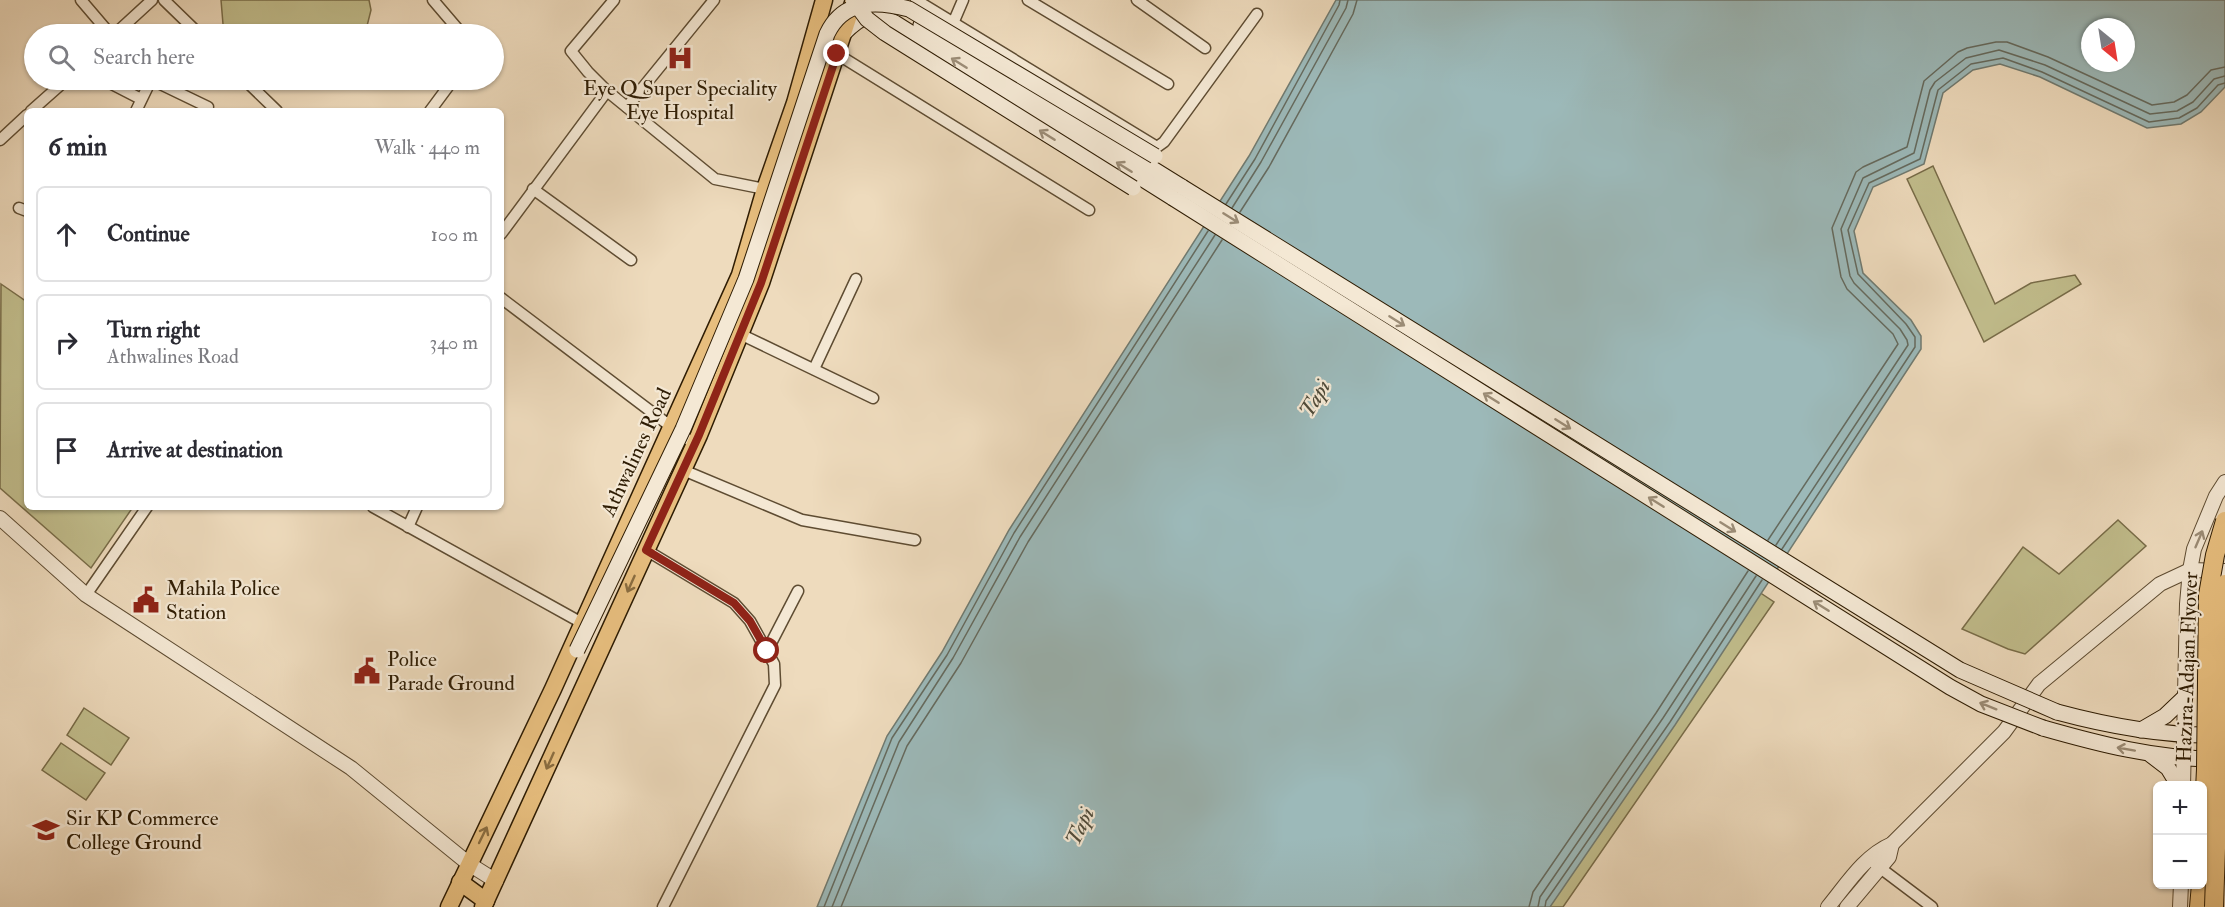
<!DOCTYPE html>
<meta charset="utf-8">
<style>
body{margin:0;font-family:"IM FELL Double Pica",serif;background:#f7f7f7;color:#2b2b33}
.controls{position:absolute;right:18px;bottom:18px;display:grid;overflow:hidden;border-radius:9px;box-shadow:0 2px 4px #0004}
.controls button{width:54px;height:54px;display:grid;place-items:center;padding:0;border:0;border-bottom:2px solid #e1e1e2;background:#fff;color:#2b2b33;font:30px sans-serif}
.compass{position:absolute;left:2081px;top:18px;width:54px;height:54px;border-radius:50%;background:#fff;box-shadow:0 2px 4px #0004;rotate:150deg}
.stop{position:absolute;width:18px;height:18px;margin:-14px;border:4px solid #8f2418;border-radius:50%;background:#fff}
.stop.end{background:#8f2418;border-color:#fff;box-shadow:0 2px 6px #0008}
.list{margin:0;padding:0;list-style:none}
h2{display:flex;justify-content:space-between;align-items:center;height:78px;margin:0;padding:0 24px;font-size:26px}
h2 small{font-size:20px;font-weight:400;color:#7c7c81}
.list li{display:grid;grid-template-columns:39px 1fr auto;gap:18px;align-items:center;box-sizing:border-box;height:96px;margin:0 12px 12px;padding:0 12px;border:2px solid #e1e1e2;border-radius:9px}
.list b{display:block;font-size:22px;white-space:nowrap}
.list p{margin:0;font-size:20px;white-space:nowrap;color:#7c7c81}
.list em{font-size:20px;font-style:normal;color:#7c7c81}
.icon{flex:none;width:33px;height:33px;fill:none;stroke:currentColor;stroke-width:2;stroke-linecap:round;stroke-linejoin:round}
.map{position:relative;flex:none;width:2225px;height:907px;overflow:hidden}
.search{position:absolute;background:#fff;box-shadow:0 2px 4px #0004;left:24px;top:24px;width:480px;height:66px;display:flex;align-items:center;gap:15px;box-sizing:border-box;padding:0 21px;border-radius:33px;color:#7c7c81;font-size:22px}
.panel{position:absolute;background:#fff;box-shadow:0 2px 4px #0004;left:24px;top:108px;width:480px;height:402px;border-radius:9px}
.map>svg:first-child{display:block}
.green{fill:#c1bd8c;stroke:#786c48;stroke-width:1.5}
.water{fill:#9cb9b9;stroke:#707a70;stroke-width:1.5;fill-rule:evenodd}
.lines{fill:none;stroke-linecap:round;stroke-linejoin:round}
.shore{stroke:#656a5e;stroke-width:1.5}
.minor-casing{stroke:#5e4c32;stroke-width:13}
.tertiary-casing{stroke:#5e4c32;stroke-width:16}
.secondary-casing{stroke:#2e1c03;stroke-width:17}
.primary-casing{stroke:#2e1c03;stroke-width:19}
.trunk-casing{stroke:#2e1c03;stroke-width:20}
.minor{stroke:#f4e8d4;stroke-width:10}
.tertiary{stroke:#f4e8d4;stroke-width:14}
.secondary{stroke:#f4e8d4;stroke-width:15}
.primary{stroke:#e7be7e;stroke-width:16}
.trunk{stroke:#e7be7e;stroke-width:18}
.secondary-bridge-casing{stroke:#2e1c03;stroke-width:17;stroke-linecap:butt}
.trunk-bridge-casing{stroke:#2e1c03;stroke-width:20;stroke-linecap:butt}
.secondary-bridge{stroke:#f4e8d4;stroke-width:15}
.trunk-bridge{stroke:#e7be7e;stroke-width:18}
.oneway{stroke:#9b8c76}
.oneway2{stroke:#8a6d40}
.route{stroke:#8f2418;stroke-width:8}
.labels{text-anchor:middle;stroke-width:4.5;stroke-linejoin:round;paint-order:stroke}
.poi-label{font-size:21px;fill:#2e1c03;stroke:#f4e8d4;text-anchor:start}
.street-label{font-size:21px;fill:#2e1c03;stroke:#f4e8d4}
.water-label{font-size:22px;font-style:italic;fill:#4f4b3a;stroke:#f4e8d4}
</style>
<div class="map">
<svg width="2225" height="907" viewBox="0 0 2225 907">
<rect width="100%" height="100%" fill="#eedbbd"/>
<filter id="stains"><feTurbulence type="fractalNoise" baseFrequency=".00333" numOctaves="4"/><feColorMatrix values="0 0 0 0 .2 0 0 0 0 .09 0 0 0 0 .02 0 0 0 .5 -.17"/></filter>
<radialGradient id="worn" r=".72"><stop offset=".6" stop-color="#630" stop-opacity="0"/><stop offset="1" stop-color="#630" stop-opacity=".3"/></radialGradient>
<!-- green -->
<g class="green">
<polygon points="221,0 369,0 371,10 365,34 227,34 223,24"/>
<polygon points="1933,166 1995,304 2031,283 2075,275 2081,284 1984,342 1907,179"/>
<polygon points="1,284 27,302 27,507 133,507 91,568 0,488"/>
<polygon points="2118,520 2146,546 2025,654 2008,649 1962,629 2023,547 2059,574"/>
<polygon points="1753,588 1774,602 1563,907 1530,907"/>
<polygon points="84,708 129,738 111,765 67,735"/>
<polygon points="61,743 105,773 86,800 42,770"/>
</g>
<!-- water -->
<path class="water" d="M1336 0H2225V87L2201 112 2181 124 2147 128 2040 77 2000 64 1973 70 1943 93 1924 164 1873 187 1854 231 1863 273 1911 320 1921 336V349L1675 725 1550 907H817L887 736 942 652 1009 530 1249 156ZM2090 27H2126V63H2090Z"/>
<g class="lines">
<!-- shore -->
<g class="shore">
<polyline points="1226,204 1255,159 1339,5 1340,0"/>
<polyline points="1232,208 1261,162 1346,8 1348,0"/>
<polyline points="1240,212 1269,167 1353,14 1357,0"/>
<polyline points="1768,540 1898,344 1893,334 1847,289 1841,277 1832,228 1856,172 1863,167 1907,147 1924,81 1958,52 1967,48 1996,42 2007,42 2048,57 2152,105 2174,102 2187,95 2211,70 2225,67"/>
<polyline points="1776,545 1908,345 1907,340 1900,329 1854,283 1850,276 1841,229 1863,178 1914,153 1930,90 1935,82 1966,58 1999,50 2045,65 2150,114 2177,111 2193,102 2214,79 2225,76"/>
<polyline points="1782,549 1915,347 1915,337 1906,324 1858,274 1848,230 1869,183 1920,159 1938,90 1971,64 2003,58 2042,72 2149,122 2179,118 2197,108 2218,85 2225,83"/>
<polyline points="824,907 892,738 947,655 1014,533 1208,231"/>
<polyline points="832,907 899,742 953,658 1020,537 1215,235"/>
<polyline points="841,907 907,746 961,663 1028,542 1222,240"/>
<polyline points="1529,907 1533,892 1656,713 1748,571"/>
<polyline points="1538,907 1540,897 1663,718 1756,576"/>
<polyline points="1545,907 1546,901 1670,722 1762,580"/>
</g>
<!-- minor casing -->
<g class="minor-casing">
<g id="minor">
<polyline points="81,0 110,34"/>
<polyline points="164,0 199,34"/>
<polyline points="433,0 462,34"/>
<polyline points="614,0 571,51 588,72 607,91 715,179 765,189"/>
<polyline points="916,0 1157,147 1164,142 1257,14"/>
<polyline points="1028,0 1168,84"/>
<polyline points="1137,0 1205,48"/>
<polyline points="954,21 963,0"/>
<polyline points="115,34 152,0"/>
<polyline points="837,54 1089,210"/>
<polyline points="104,80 141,99"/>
<polyline points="152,80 208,107"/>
<polyline points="245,80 277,111"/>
<polyline points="627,107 714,0"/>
<polyline points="31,111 66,80"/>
<polyline points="136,111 151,80"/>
<polyline points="430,111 453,80"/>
<polyline points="0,140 27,115"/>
<polyline points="533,189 631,260"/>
<polyline points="19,208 27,211"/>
<polyline points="501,234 607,91"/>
<polyline points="501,298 694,444"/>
<polyline points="740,334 873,398"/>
<polyline points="814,369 856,279"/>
<polyline points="683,470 802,520 915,540"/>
<polyline points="373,507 582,623"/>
<polyline points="408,527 417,507"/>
<polyline points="646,550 734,603 750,621 774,664 775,685 663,907"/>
<polyline points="86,595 147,507"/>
<polyline points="767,651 798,591"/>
<polyline points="1875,864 1932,907"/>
</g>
</g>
<!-- tertiary casing -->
<g class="tertiary-casing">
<g id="tertiary">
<polyline points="0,518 86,595 351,768 469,864 496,881"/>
<polyline points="2183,786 2187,604 2190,570 2194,549 2216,496 2225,482"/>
<path d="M1828 907C1847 884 1864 856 1892 844L2004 732 2039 684 2160 584 2190 570 2225 571"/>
<polyline points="1847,907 1889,857 1892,844"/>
<polyline points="2180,907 2181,884"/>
</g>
</g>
<!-- secondary casing -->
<g class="secondary-casing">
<g id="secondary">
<polyline points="921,25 1182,187"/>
<path d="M844 33C862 15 871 11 895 23L1173 198"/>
<path d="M2057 712C2109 726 2162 736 2216 735"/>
<path d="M2043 728C2099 744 2157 759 2216 759"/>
<polyline points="2141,730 2165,716 2185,697"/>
<polyline points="2151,755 2168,768 2179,786"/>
</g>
</g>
<!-- primary casing -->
<g class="primary-casing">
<g id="primary">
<polyline points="460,882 486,901"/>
<polyline points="449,907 553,689 740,275 765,189 795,103 824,0"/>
<polyline points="483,907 699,435 761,283 854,0"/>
</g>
</g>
<!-- trunk casing -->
<g class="trunk-casing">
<polyline id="trunk" points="2199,907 2201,884"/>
</g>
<!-- minor -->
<use href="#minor" class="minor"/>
<!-- tertiary -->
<use href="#tertiary" class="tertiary"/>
<!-- secondary -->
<use href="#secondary" class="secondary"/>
<!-- primary -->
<use href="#primary" class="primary"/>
<!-- trunk -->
<use href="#trunk" class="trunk"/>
<!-- secondary-bridge casing -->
<g class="secondary-bridge-casing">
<g id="secondary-bridge">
<polyline points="853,0 867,19 885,33 1133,188"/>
<polyline points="1182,187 1960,670 2057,712"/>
<polyline points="1173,198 1950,687 1981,704 2043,728"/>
<path d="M577 650 683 429 746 279 827 34C843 0 875 0 909 9L1155 156"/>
</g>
</g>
<!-- trunk-bridge casing -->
<g class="trunk-bridge-casing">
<g id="trunk-bridge">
<polyline points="2202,852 2206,769 2208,595 2215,555 2225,521"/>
<polyline points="2214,907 2225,584"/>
</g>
</g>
<!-- secondary-bridge -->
<use href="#secondary-bridge" class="secondary-bridge"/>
<!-- trunk-bridge -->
<use href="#trunk-bridge" class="trunk-bridge"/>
</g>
<!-- one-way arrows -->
<defs><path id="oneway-shaft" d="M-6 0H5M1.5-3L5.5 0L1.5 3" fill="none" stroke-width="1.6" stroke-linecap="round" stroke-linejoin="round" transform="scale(1.5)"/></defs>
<g class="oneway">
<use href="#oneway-shaft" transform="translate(959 63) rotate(-148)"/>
<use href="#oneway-shaft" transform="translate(1047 135) rotate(-148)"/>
<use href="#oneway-shaft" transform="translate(1124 167) rotate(-148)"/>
<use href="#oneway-shaft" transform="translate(1231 218) rotate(32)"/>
<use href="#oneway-shaft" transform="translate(1397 321) rotate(32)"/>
<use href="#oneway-shaft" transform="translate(1491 398) rotate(-148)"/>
<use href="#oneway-shaft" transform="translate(1563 424) rotate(32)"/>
<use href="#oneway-shaft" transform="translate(1656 502) rotate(-148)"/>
<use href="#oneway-shaft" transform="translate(1728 527) rotate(32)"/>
<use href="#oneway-shaft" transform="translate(2199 539) rotate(-67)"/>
<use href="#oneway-shaft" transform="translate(1821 606) rotate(-148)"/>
<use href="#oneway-shaft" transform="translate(1988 706) rotate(-158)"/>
<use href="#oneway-shaft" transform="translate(2126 749) rotate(-170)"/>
</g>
<g class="oneway2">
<use href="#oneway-shaft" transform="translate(631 584) rotate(114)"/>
<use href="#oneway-shaft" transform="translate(550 761) rotate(114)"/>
<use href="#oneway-shaft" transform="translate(483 835) rotate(-64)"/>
</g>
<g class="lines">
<!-- route -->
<polyline class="route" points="767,651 750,621 734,603 646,550 699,435 761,283 837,54"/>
</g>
<!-- icons -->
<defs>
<g id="hospital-bare" transform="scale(2.07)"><path d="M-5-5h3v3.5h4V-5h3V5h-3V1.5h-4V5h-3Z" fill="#8f2418" stroke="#f4e8d4" stroke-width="2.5" paint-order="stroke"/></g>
<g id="civic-bare" transform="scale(2.07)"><path d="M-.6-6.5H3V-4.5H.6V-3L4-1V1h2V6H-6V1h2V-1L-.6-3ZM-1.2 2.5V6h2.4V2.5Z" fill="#8f2418" stroke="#f4e8d4" stroke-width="2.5" paint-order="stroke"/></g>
<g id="university-bare" transform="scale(2.07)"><path d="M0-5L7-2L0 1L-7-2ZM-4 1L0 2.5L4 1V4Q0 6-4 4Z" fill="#8f2418" stroke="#f4e8d4" stroke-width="2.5" paint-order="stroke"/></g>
</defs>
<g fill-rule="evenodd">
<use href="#hospital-bare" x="680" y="58"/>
<use href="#civic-bare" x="146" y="600"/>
<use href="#civic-bare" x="367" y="671"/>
<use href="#university-bare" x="46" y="830"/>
</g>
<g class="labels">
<!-- poi labels -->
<g class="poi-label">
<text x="680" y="95" text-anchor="middle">Eye Q Super Speciality<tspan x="680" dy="24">Eye Hospital</tspan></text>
<text x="166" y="595">Mahila Police<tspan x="166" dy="24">Station</tspan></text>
<text x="387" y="666">Police<tspan x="387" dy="24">Parade Ground</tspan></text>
<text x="66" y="825">Sir KP Commerce<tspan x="66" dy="24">College Ground</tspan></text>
</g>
<!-- street labels -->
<g class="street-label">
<text transform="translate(636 452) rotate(-65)" y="7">Athwalines Road</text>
<text transform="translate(2187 667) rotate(-88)" y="7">Hazira-Adajan Flyover</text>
</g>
<!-- water labels -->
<g class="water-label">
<text transform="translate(1314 398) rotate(-59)" y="8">Tapi</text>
<text transform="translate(1079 826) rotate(-65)" y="8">Tapi</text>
</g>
</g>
<rect width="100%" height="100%" filter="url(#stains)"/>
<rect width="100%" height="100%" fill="url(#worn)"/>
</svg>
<div class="controls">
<button>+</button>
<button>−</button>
</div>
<svg class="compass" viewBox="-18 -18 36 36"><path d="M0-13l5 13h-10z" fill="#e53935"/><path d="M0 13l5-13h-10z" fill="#7c7c81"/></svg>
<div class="stop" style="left:767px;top:651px"></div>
<div class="stop end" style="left:837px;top:54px"></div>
<div class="search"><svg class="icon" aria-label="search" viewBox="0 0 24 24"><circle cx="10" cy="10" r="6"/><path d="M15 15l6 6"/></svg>Search here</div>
<section class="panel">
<h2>6 min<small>Walk · 440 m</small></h2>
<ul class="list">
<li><svg class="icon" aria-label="ahead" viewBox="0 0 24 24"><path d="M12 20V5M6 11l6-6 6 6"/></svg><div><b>Continue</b></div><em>100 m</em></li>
<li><svg class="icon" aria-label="right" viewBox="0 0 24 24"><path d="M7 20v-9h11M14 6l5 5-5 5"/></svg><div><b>Turn right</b><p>Athwalines Road</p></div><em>340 m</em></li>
<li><svg class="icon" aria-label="arrive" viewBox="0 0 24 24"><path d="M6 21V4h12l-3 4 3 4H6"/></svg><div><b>Arrive at destination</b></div></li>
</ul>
</section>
</div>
